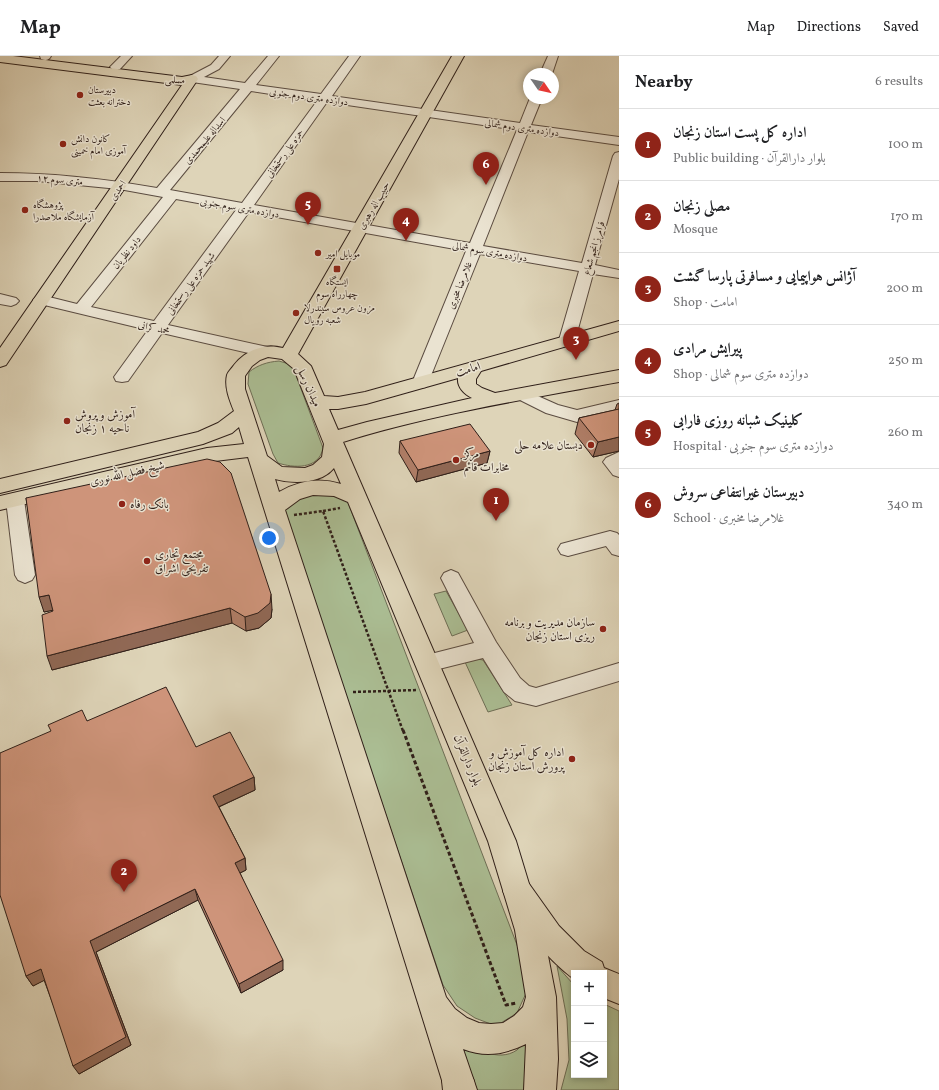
<!DOCTYPE html>
<meta charset="utf-8">
<style>
body{margin:0;font-family:Vollkorn,Amiri,serif;background:#f2f2f2;color:#202124}
.controls{position:absolute;right:12px;bottom:12px;display:grid;overflow:hidden;border-radius:0px;box-shadow:0 2px 6px #0003}
.controls button{width:36px;height:36px;display:grid;place-items:center;padding:0;border:0;border-bottom:1px solid #e0e0e0;background:#fff;color:#202124;font:20px sans-serif}
.compass{position:absolute;left:523px;top:12px;width:36px;height:36px;border-radius:50%;background:#fff;box-shadow:0 2px 6px #0003;rotate:124deg}
.you{position:absolute;left:269px;top:482px;width:14px;height:14px;margin:-10px;border:3px solid #fff;border-radius:50%;background:#1a73e8;box-shadow:0 0 0 6px #1a73e833}
.badge{display:grid;place-items:center;width:26px;height:26px;border-radius:50%;background:#8f2418;color:#fff;font-size:13px;font-weight:700}
.pin{position:absolute;translate:-50% -33px;filter:drop-shadow(0 1px 2px #0008)}
.pin::after{content:'';position:absolute;top:21px;width:14px;height:12px;background:inherit;clip-path:polygon(0 0,100% 0,50% 100%)}
.list{margin:0;padding:0;list-style:none}
h2{display:flex;justify-content:space-between;align-items:center;height:52px;margin:0;padding:0 16px;font-size:17px}
h2 small{font-size:13px;font-weight:400;color:#757577}
.list li{display:grid;grid-template-columns:26px 1fr auto;gap:12px;align-items:center;box-sizing:border-box;height:72px;padding:0 16px;border-top:1px solid #e0e0e0}
.list b{display:block;font-size:15px;white-space:nowrap}
.list p{margin:0;font-size:13px;white-space:nowrap;color:#757577}
.list em{font-size:13px;font-style:normal;color:#757577}
.icon{flex:none;width:22px;height:22px;fill:none;stroke:currentColor;stroke-width:2;stroke-linecap:round;stroke-linejoin:round}
.map{position:relative;flex:none;width:619px;height:1034px;overflow:hidden}
header{display:flex;align-items:center;gap:24px;box-sizing:border-box;height:56px;padding:0 20px;background:#fff;border-bottom:1px solid #e0e0e0}
header strong{font-size:19px}
nav{display:flex;gap:22px;margin-inline-start:auto;font-size:14px}
main{display:flex}
aside{flex:1;background:#fff}
.map>svg:first-child{display:block}
.green{fill:#abbe94;stroke:#6d6e56}
.lines{fill:none;stroke-linecap:round;stroke-linejoin:round}
.minor-casing{stroke:#5b4c41;stroke-width:2}
.major-casing{stroke:#2f1f19;stroke-width:2}
.highway-casing{stroke:#2f1f19;stroke-width:2}
.path-far1{stroke:#2f1f19;stroke-width:2.5;stroke-dasharray:3 2;stroke-linecap:butt}
.path{stroke:#2f1f19;stroke-width:3;stroke-dasharray:4 2.5;stroke-linecap:butt}
.minor{fill:#eae3d1;fill-rule:evenodd}
.major{fill:#ded4b8;fill-rule:evenodd}
.highway{fill:#ded4b8;fill-rule:evenodd}
.wall{fill:#b17f69;stroke:#2f1f19}
.shaded-wall{fill:#906855;stroke:#2f1f19}
.building{fill:#ce947a;stroke:#2f1f19}
.poi-dot{fill:#8f2418;stroke:#eae3d1;stroke-width:1.5}
.labels{text-anchor:middle;stroke-width:3;stroke-linejoin:round;paint-order:stroke}
.far-street-label{font-size:10px;fill:#2f1f19;stroke:#eae3d1}
.far-poi-label{font-size:10px;fill:#2f1f19;stroke:#eae3d1;text-anchor:start}
.street-label{font-size:12px;fill:#2f1f19;stroke:#eae3d1}
.poi-label{font-size:12px;fill:#2f1f19;stroke:#eae3d1;text-anchor:start}
</style>
<header>
<strong>Map</strong>
<nav><a>Map</a><a>Directions</a><a>Saved</a></nav>
</header>
<main>
<div class="map">
<svg width="619" height="1034" viewBox="0 0 619 1034">
<rect width="100%" height="100%" fill="#ded4b8"/>
<filter id="stains"><feTurbulence type="fractalNoise" baseFrequency=".005" numOctaves="4"/><feColorMatrix values="0 0 0 0 .2 0 0 0 0 .09 0 0 0 0 .02 0 0 0 .5 -.17"/></filter>
<radialGradient id="worn" r=".72"><stop offset=".6" stop-color="#630" stop-opacity="0"/><stop offset="1" stop-color="#630" stop-opacity=".3"/></radialGradient>
<!-- green -->
<g class="green">
<path d="M279 305 289 308 294 314 323 392C319 414 293 412 278 407L273 398 248 328 249 316C258 309 267 306 279 305Z"/>
<polygon points="317,436 340,439 347,444 522,902 527,935 517,957 496,970 475,962 457,950 443,929 283,452 292,443"/>
<polygon points="446,535 468,574 452,580 434,538"/>
<polygon points="477,603 483,604 512,649 488,656 465,606"/>
<polygon points="557,910 574,929 574,1019 604,1019 604,948 619,955 619,1034 561,1034 569,1004 567,963"/>
<path d="M458 981C474 992 498 1007 517 994 521 991 524 985 527 981L524 1034H477Z"/>
</g>
<g class="lines">
<!-- minor casing -->
<g class="minor-casing">
<g id="minor">
<path d="M40 0H51C49 4 46 5 41 3Z"/>
<polygon points="121,0 132,0 120,13 112,13 110,11"/>
<path d="M219 0H230L219 13 204 21 245 27 268 0H279L256 29 321 38 349 0H360L332 40 520 67 530 42H542L531 69 619 81V89L528 76 483 190 582 207 613 100 615 97 619 96V123L595 209 619 214V222L593 218 575 284 573 287 567 289 561 287 559 284 579 215 480 198 428 327 426 331 420 332 414 331 412 327 466 195 249 156 168 269 272 292 274 296 272 300 266 301 162 277 128 325 122 326 116 325 114 321 148 274 36 247 33 244 36 241 41 239 77 248 163 141 119 133 37 125H0V117C53 117 105 123 157 132L240 33 192 26 188 25 186 23 188 21 211 9ZM251 35 317 45 242 147 170 134ZM327 46 517 74 470 187 254 149ZM176 143 236 154 154 265 91 251Z"/>
<polygon points="548,0 558,0 552,18 540,18"/>
<polygon points="0,238 16,242 19,245 16,248 11,250 0,248"/>
<polygon points="522,333 558,349 577,354 619,344 619,356 577,366 546,357 516,342 514,338 516,334"/>
<polygon points="619,396 619,421 613,419 603,406 606,402"/>
<polygon points="15,437 22,439 24,444 35,519 32,524 25,527 18,524 15,519 6,444 8,439"/>
<polygon points="610,475 617,477 619,479 619,500 612,498 606,490 568,500 561,498 558,493 561,488"/>
<polygon points="451,514 458,517 496,586 520,622 529,630 536,632 619,607 619,625 536,650 515,645 504,636 483,602 427,616 419,613 416,607 419,601 474,587 441,522 444,517"/>
</g>
</g>
<!-- major casing -->
<g class="major-casing">
<g id="major">
<polygon points="0,0 13,0 182,21 192,19 196,20 198,23 6,309 0,311 0,292 182,29 0,6"/>
<path d="M452 0H464L298 298 311 310 324 340 338 341 365 336 619 265V275L481 315 476 323V328L482 332 495 337 619 314V326C528 343 432 358 343 386L516 785 543 874 556 941 558 1003 556 1034H524L526 988C505 998 486 1002 463 993L477 1034H445L248 401 207 406 0 454V440L207 392 244 388 239 371 232 377 203 388 0 437V423L198 376 218 367 234 355C230 345 224 331 227 319 228 316 232 312 234 309 246 294 264 287 283 292ZM268 301 282 303 294 313 324 388 322 401 313 409 305 412 282 411 267 400 245 333V320L252 310 260 304ZM458 322C457 331 464 338 472 342L367 366 338 374 329 353H338L366 348ZM334 412 341 428C319 421 298 425 279 436L275 423C293 428 321 428 334 412ZM313 439 334 440 348 446 488 785 515 874 526 941 523 951 514 960 503 967 491 968 479 967 467 962 455 953 446 941 285 454 300 443Z"/>
</g>
</g>
<!-- highway casing -->
<g class="highway-casing">
<g id="highway">
<path d="M517 821 527 825 559 870 584 895 602 906 604 912 619 918V948L604 942V917H574V923C548 904 515 865 503 835L507 825Z"/>
<polygon points="458,1009 469,1014 474,1025 475,1034 443,1034 442,1025 447,1014"/>
</g>
</g>
<!-- path-far1 -->
<g class="path-far1">
<polyline points="323,455 340,452"/>
<polyline points="294,459 323,455 403,675"/>
<polyline points="353,636 418,634"/>
</g>
<!-- path -->
<polyline class="path" points="403,674 506,949 516,947"/>
<!-- minor -->
<use href="#minor" class="minor"/>
<!-- major -->
<use href="#major" class="major"/>
<!-- highway -->
<use href="#highway" class="highway"/>
</g>
<!-- wall -->
<g class="wall">
<polygon points="619,347 619,395 593,401 575,378 579,362 615,354 617,348"/>
<polygon points="400,385 490,395 487,407 416,426 399,397"/>
<polygon points="26,442 272,553 271,562 259,572 246,575 232,567 52,614 53,555 53,554 44,556"/>
<polygon points="87,665 196,691 254,721 255,734 219,751 245,802 246,814 240,817 283,914 241,937 198,844 96,896 131,989 79,1018 44,924 33,930 26,920"/>
</g>
<!-- shaded-wall -->
<g class="shaded-wall">
<polygon points="619,381 619,395 593,401 598,386"/>
<polygon points="490,395 487,407 416,426 418,414"/>
<polygon points="271,538 272,553 271,562 259,572 246,575 245,561"/>
<polygon points="49,539 54,554 44,556 39,541"/>
<polygon points="230,552 232,567 52,614 47,600"/>
<polygon points="254,721 255,734 216,752 213,740"/>
<polygon points="245,802 246,814 236,819 235,807"/>
<polygon points="195,833 198,844 96,896 131,989 79,1018 73,1010 90,885"/>
<polygon points="283,904 283,914 241,937 239,928"/>
<polygon points="41,913 47,923 33,930 26,920"/>
</g>
<!-- building -->
<g class="building">
<polygon points="619,353 619,381 598,386 579,362"/>
<polygon points="470,368 490,395 418,414 400,385"/>
<polygon points="207,403 220,406 231,417 271,538 270,547 258,557 245,561 230,552 47,600 42,559 53,555 49,539 39,541 26,442"/>
<polygon points="166,631 196,691 230,676 254,721 213,740 245,802 235,807 283,904 239,928 195,833 90,885 126,981 73,1010 41,913 26,920 0,839 0,697 51,675 48,669 82,654 87,665"/>
</g>
<!-- markers -->
<g class="poi-dot">
<circle cx="80" cy="39" r="4"/>
<circle cx="63" cy="88" r="4"/>
<circle cx="25" cy="154" r="4"/>
<circle cx="318" cy="197" r="4"/>
<rect x="333" y="209" width="8" height="8" rx="2"/>
<circle cx="296" cy="257" r="4"/>
<circle cx="67" cy="365" r="4"/>
<circle cx="591" cy="389" r="4"/>
<circle cx="456" cy="404" r="4"/>
<circle cx="122" cy="448" r="4"/>
<circle cx="147" cy="505" r="4"/>
<circle cx="603" cy="573" r="4"/>
<circle cx="572" cy="703" r="4"/>
</g>
<g class="labels">
<!-- far-street labels -->
<g class="far-street-label">
<text transform="translate(175 23) rotate(2)" y="4">مسلمی</text>
<text transform="translate(309 40) rotate(8)" y="4">دوازده متری دوم جنوبی</text>
<text transform="translate(522 71) rotate(8)" y="4">دوازده متری دوم شمالی</text>
<text transform="translate(204 84) rotate(-50)" y="4">اسداله علیمحمدی</text>
<text transform="translate(284 97) rotate(-54)" y="4">حمزه علی رستمخانی</text>
<text transform="translate(60 123) rotate(5)" y="4">۱۲ متری سوم</text>
<text transform="translate(117 134) rotate(-56)" y="4">احمدی</text>
<text transform="translate(373 149) rotate(-60)" y="4">حبیب اله رهبری</text>
<text transform="translate(240 151) rotate(10)" y="4">دوازده متری سوم جنوبی</text>
<text transform="translate(593 192) rotate(-74)" y="4">فرامرز انجم شعاع</text>
<text transform="translate(490 195) rotate(10)" y="4">دوازده متری سوم شمالی</text>
<text transform="translate(126 196) rotate(-51)" y="4">داود نظریان</text>
<text transform="translate(190 227) rotate(-54)" y="4">شهید حمزه علی رستمخانی</text>
<text transform="translate(459 229) rotate(-68)" y="4">غلامرضا مخبری</text>
<text transform="translate(154 271) rotate(13)" y="4">محمد کرانی</text>
</g>
<!-- far-poi labels -->
<g class="far-poi-label">
<text x="88" y="37">دبیرستان<tspan x="88" dy="12">دخترانه بعثت</tspan></text>
<text x="71" y="86">کانون دانش<tspan x="71" dy="12">آموزی امام خمینی</tspan></text>
<text x="33" y="152">پژوهشگاه<tspan x="33" dy="12">آزمایشگاه ملاصدرا</tspan></text>
<text x="326" y="201">موبایل امیر</text>
<text x="337" y="229" text-anchor="middle">ایستگاه<tspan x="337" dy="12">چهارراه سوم</tspan></text>
<text x="304" y="255">مزون عروس سیندرلا<tspan x="304" dy="12">شعبه رویال</tspan></text>
</g>
<!-- street labels -->
<g class="street-label">
<text transform="translate(468 313) rotate(-17)" y="4">امامت</text>
<text transform="translate(309 330) rotate(65)" y="4">میدان رسل</text>
<text transform="translate(127 417) rotate(-13)" y="4">شیخ فضل الله نوری</text>
<text transform="translate(468 704) rotate(67)" y="4">بلوار دارالقرآن</text>
</g>
<!-- poi labels -->
<g class="poi-label">
<text x="75" y="362">آموزش و پروش<tspan x="75" dy="14">ناحیه ۱ زنجان</tspan></text>
<text x="583" y="393" text-anchor="end">دبستان علامه حلی</text>
<text x="464" y="401">مرکز<tspan x="464" dy="14">مخابرات قائم</tspan></text>
<text x="130" y="452">بانک رفاه</text>
<text x="155" y="502">مجتمع تجاری<tspan x="155" dy="14">تفریحی اشراق</tspan></text>
<text x="595" y="570" text-anchor="end">سازمان مدیریت و برنامه<tspan x="595" dy="14">ریزی استان زنجان</tspan></text>
<text x="564" y="700" text-anchor="end">اداره کل آموزش و<tspan x="564" dy="14">پرورش استان زنجان</tspan></text>
</g>
</g>
<rect width="100%" height="100%" filter="url(#stains)"/>
<rect width="100%" height="100%" fill="url(#worn)"/>
</svg>
<div class="controls">
<button>+</button>
<button>−</button>
<button><svg class="icon" aria-label="layers" viewBox="0 0 24 24"><path d="M12 4l9 5-9 5-9-5zM3 14l9 5 9-5"/></svg></button>
</div>
<svg class="compass" viewBox="-18 -18 36 36"><path d="M0-13l5 13h-10z" fill="#e53935"/><path d="M0 13l5-13h-10z" fill="#757577"/></svg>
<div class="you"></div>
<div class="pin badge" style="left:496px;top:465px">1</div>
<div class="pin badge" style="left:124px;top:836px">2</div>
<div class="pin badge" style="left:576px;top:304px">3</div>
<div class="pin badge" style="left:406px;top:185px">4</div>
<div class="pin badge" style="left:308px;top:169px">5</div>
<div class="pin badge" style="left:486px;top:129px">6</div>
</div>
<aside>
<h2>Nearby<small>6 results</small></h2>
<ul class="list">
<li><span class="badge">1</span><div><b>اداره کل پست استان زنجان</b><p>Public building · بلوار دارالقرآن</p></div><em>100 m</em></li>
<li><span class="badge">2</span><div><b>مصلی زنجان</b><p>Mosque</p></div><em>170 m</em></li>
<li><span class="badge">3</span><div><b>آژانس هواپیمایی و مسافرتی پارسا گشت</b><p>Shop · امامت</p></div><em>200 m</em></li>
<li><span class="badge">4</span><div><b>پیرایش مرادی</b><p>Shop · دوازده متری سوم شمالی</p></div><em>250 m</em></li>
<li><span class="badge">5</span><div><b>کلینیک شبانه روزی فارابی</b><p>Hospital · دوازده متری سوم جنوبی</p></div><em>260 m</em></li>
<li><span class="badge">6</span><div><b>دبیرستان غیرانتفاعی سروش</b><p>School · غلامرضا مخبری</p></div><em>340 m</em></li>
</ul>
</aside>
</main>
